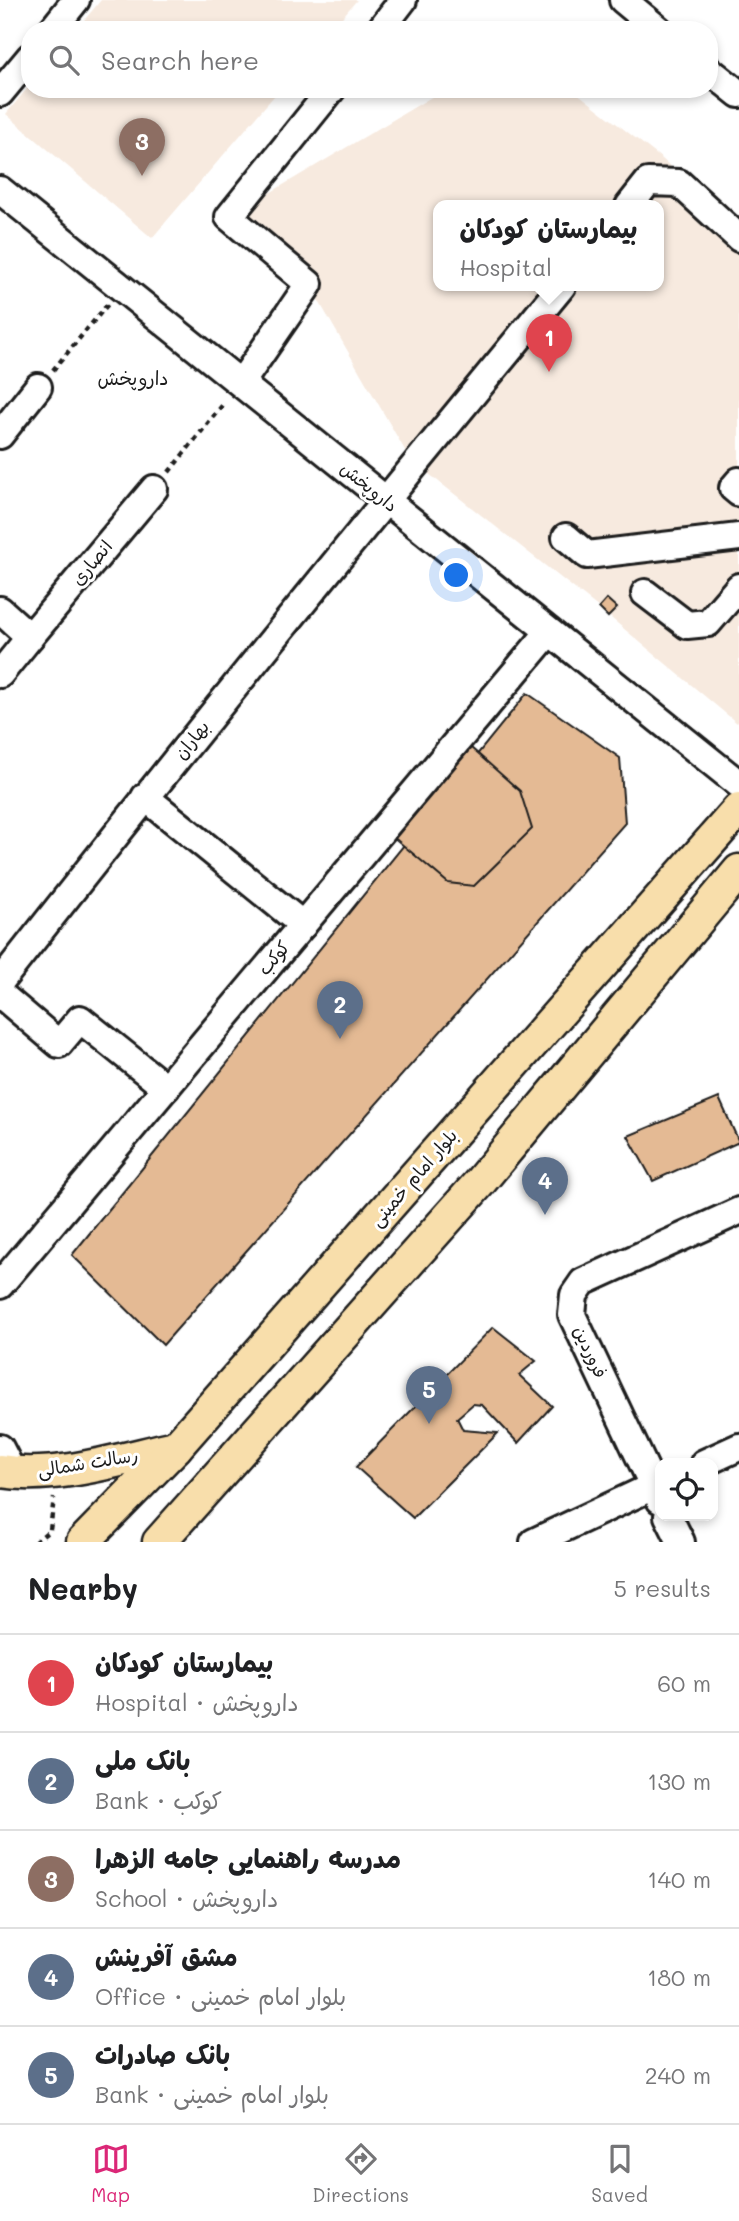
<!DOCTYPE html>
<meta charset="utf-8">
<style>
body{margin:0;font-family:Mali,"Playpen Sans Arabic",sans-serif;background:#f6f6f6;color:#202124}
.controls{position:absolute;right:21px;bottom:21px;display:grid;overflow:hidden;border-radius:14px;box-shadow:0 4px 10px #0003}
.controls button{width:63px;height:63px;display:grid;place-items:center;padding:0;border:0;border-bottom:2px solid #e0e0e0;background:#fff;color:#202124;font:35px sans-serif}
.you{position:absolute;left:457px;top:576px;width:24px;height:24px;margin:-18px;border:5px solid #fff;border-radius:50%;background:#1a73e8;box-shadow:0 0 0 10px #1a73e833}
.badge{display:grid;place-items:center;width:46px;height:46px;border-radius:50%;background:#db2777;color:#fff;font-size:23px;font-weight:700}
.pin{position:absolute;translate:-50% -58px;filter:drop-shadow(0 2px 4px #0008)}
.pin::after{content:'';position:absolute;top:37px;width:24px;height:21px;background:inherit;clip-path:polygon(0 0,100% 0,50% 100%)}
.popup{position:absolute;left:433px;top:200px;width:231px;height:91px;box-sizing:border-box;display:grid;place-content:center;border-radius:14px;background:#fff;filter:drop-shadow(0 2px 5px #0005);font-size:23px;white-space:nowrap;color:#757577}
.popup b{font-size:26px;color:#202124}
.popup::after{content:'';position:absolute;left:50%;top:100%;margin-left:-14px;border:14px solid transparent;border-top-color:#fff}
.list{margin:0;padding:0;list-style:none}
h2{display:flex;justify-content:space-between;align-items:center;height:91px;margin:0;padding:0 28px;font-size:30px}
h2 small{font-size:23px;font-weight:400;color:#757577}
.list li{display:grid;grid-template-columns:46px 1fr auto;gap:21px;align-items:center;box-sizing:border-box;height:98px;padding:0 28px;border-top:2px solid #e0e0e0}
.list b{display:block;font-size:26px;white-space:nowrap}
.list p{margin:0;font-size:23px;white-space:nowrap;color:#757577}
.list em{font-size:23px;font-style:normal;color:#757577}
.icon{flex:none;width:38px;height:38px;fill:none;stroke:currentColor;stroke-width:2;stroke-linecap:round;stroke-linejoin:round}
.map{position:relative;flex:none;width:739px;height:1542px;overflow:hidden}
.search{position:absolute;background:#fff;box-shadow:0 4px 10px #0003;left:21px;right:21px;top:21px;height:77px;display:flex;align-items:center;gap:18px;box-sizing:border-box;padding:0 24px;border-radius:28px;color:#757577;font-size:26px}
.sheet{height:581px;background:#fff}
nav{display:flex;justify-content:space-around;align-items:center;box-sizing:border-box;height:98px;border-top:2px solid #e0e0e0;background:#fff;font-size:19px;color:#757577}
nav a{display:grid;justify-items:center;gap:4px}
nav .on{color:#db2777}
.map>svg:first-child{display:block}
.built{fill:#f7eadf;fill-rule:evenodd}
.building{fill:#e4ba94;stroke:#1c1c1c;stroke-width:2}
.lines{fill:none;stroke-linecap:round;stroke-linejoin:round}
.minor-casing{stroke:#1c1c1c;stroke-width:32}
.major-casing{stroke:#1c1c1c;stroke-width:37}
.path{stroke:#1c1c1c;stroke-width:4.5;stroke-dasharray:5 5;stroke-linecap:butt}
.minor{stroke:#fff;stroke-width:26}
.major{stroke:#f8deab;stroke-width:32}
.labels{text-anchor:middle;stroke-width:6;stroke-linejoin:round;paint-order:stroke}
.street-label{font-size:18px;fill:#1c1c1c;stroke:#fff}
.neighbourhood-label{font-size:19px;fill:#1c1c1c;stroke:#fff}
</style>
<div class="map">
<svg width="739" height="1542" viewBox="0 0 739 1542">
<rect width="100%" height="100%" fill="#fff"/>
<filter id="ink" filterUnits="userSpaceOnUse"><feTurbulence type="fractalNoise" baseFrequency=".0143" numOctaves="2"/><feDisplacementMap in="SourceGraphic" scale="14" xChannelSelector="R" yChannelSelector="G"/><feConvolveMatrix kernelMatrix="1 2 1 2 8 2 1 2 1" color-interpolation-filters="sRGB"/></filter>
<g filter="url(#ink)">
<!-- built -->
<g class="built">
<polygon points="101,0 357,0 331,30 76,30"/>
<polygon points="30,85 30,89 280,89 152,238 6,114"/>
<path d="M445 89H572L661 158 739 227V721L737 723 599 608 410 459 309 284 229 217ZM439 206H659V286H439Z"/>
</g>
<!-- building -->
<g class="building">
<polygon points="607,599 617,608 608,617 599,608"/>
<polygon points="527,693 620,758 625,823 163,1345 72,1255"/>
<polygon points="462,740 520,791 532,829 474,886 448,883 386,831"/>
<polygon points="719,1098 739,1142 653,1181 628,1136"/>
<polygon points="493,1327 536,1361 519,1375 552,1406 518,1443 482,1405 473,1404 457,1418 463,1430 498,1433 413,1518 356,1467"/>
</g>
<g class="lines">
<!-- minor casing -->
<g class="minor-casing">
<g id="minor">
<polyline points="623,0 659,30"/>
<polyline points="52,30 76,0"/>
<polyline points="380,30 403,0"/>
<polyline points="709,70 739,94"/>
<polyline points="0,93 30,57"/>
<polyline points="0,190 739,784"/>
<polyline points="629,206 648,182 679,183 739,238"/>
<polyline points="241,383 309,284 229,217 332,89"/>
<polyline points="0,435 38,387"/>
<polyline points="739,481 733,488 739,493"/>
<polyline points="566,537 587,555 739,537"/>
<polyline points="645,593 687,625 708,623 739,587"/>
<polyline points="0,610 30,637 0,674"/>
<polyline points="30,637 154,489"/>
<polyline points="145,797 303,925"/>
<path d="M0 982C184 747 372 516 562 286"/>
<polyline points="0,994 59,1044 80,1019 166,1088"/>
<polyline points="0,1285 549,632"/>
<polyline points="0,1448 13,1473"/>
<polyline points="704,1463 739,1447"/>
<polyline points="660,1500 572,1315 574,1295 583,1282 739,1211"/>
<polyline points="668,1516 681,1542"/>
<polyline points="534,1542 660,1483"/>
</g>
</g>
<!-- major casing -->
<g class="major-casing">
<g id="major">
<path d="M0 1471C58 1480 120 1459 176 1447"/>
<polyline points="83,1542 176,1447 739,809"/>
<polyline points="159,1542 480,1182 739,871"/>
</g>
</g>
<!-- path -->
<g class="path">
<polyline points="53,370 108,304"/>
<polyline points="169,472 225,402"/>
<polyline points="35,1542 50,1530 54,1498"/>
</g>
<!-- minor -->
<use href="#minor" class="minor"/>
<!-- major -->
<use href="#major" class="major"/>
</g>
</g>
<g class="labels">
<!-- street labels -->
<g class="street-label">
<text transform="translate(369 487) rotate(39)" y="6">داروپخش</text>
<text transform="translate(92 563) rotate(-50)" y="6">انصاری</text>
<text transform="translate(192 740) rotate(-51)" y="6">بهاران</text>
<text transform="translate(274 958) rotate(-50)" y="6">کوکب</text>
<text transform="translate(414 1178) rotate(-49)" y="6">بلوار امام خمینی</text>
<text transform="translate(590 1352) rotate(65)" y="6">فروردین</text>
<text transform="translate(88 1463) rotate(-9)" y="6">رسالت شمالی</text>
</g>
<!-- neighbourhood labels -->
<g class="neighbourhood-label">
<text x="133" y="385">داروپخش</text>
</g>
</g>
</svg>
<div class="controls">
<button><svg class="icon" aria-label="locate" viewBox="0 0 24 24"><circle cx="12" cy="12" r="6"/><path d="M12 2v4M12 18v4M2 12h4M18 12h4"/></svg></button>
</div>
<div class="you"></div>
<div class="pin badge" style="left:549px;top:372px;background:#e0444e">1</div>
<div class="popup"><b>بیمارستان کودکان</b>Hospital</div>
<div class="pin badge" style="left:340px;top:1039px;background:#5c6f8a">2</div>
<div class="pin badge" style="left:142px;top:176px;background:#8d6e63">3</div>
<div class="pin badge" style="left:545px;top:1215px;background:#5c6f8a">4</div>
<div class="pin badge" style="left:429px;top:1424px;background:#5c6f8a">5</div>
<div class="search"><svg class="icon" aria-label="search" viewBox="0 0 24 24"><circle cx="10" cy="10" r="6"/><path d="M15 15l6 6"/></svg>Search here</div>
</div>
<section class="sheet">
<h2>Nearby<small>5 results</small></h2>
<ul class="list">
<li><span class="badge" style="background:#e0444e">1</span><div><b>بیمارستان کودکان</b><p>Hospital · داروپخش</p></div><em>60 m</em></li>
<li><span class="badge" style="background:#5c6f8a">2</span><div><b>بانک ملی</b><p>Bank · کوکب</p></div><em>130 m</em></li>
<li><span class="badge" style="background:#8d6e63">3</span><div><b>مدرسه راهنمایی جامه الزهرا</b><p>School · داروپخش</p></div><em>140 m</em></li>
<li><span class="badge" style="background:#5c6f8a">4</span><div><b>مشق آفرینش</b><p>Office · بلوار امام خمینی</p></div><em>180 m</em></li>
<li><span class="badge" style="background:#5c6f8a">5</span><div><b>بانک صادرات</b><p>Bank · بلوار امام خمینی</p></div><em>240 m</em></li>
</ul>
</section>
<nav>
<a class="on"><svg class="icon" aria-label="map" viewBox="0 0 24 24"><path d="M3 6l6-2 6 2 6-2v14l-6 2-6-2-6 2zM9 4v14M15 6v14"/></svg>Map</a>
<a><svg class="icon" aria-label="directions" viewBox="0 0 24 24"><path d="M12 3l9 9-9 9-9-9zM9 14v-3h6M13 9l2 2-2 2"/></svg>Directions</a>
<a><svg class="icon" aria-label="saved" viewBox="0 0 24 24"><path d="M7 4h10v16l-5-4-5 4z"/></svg>Saved</a>
</nav>
